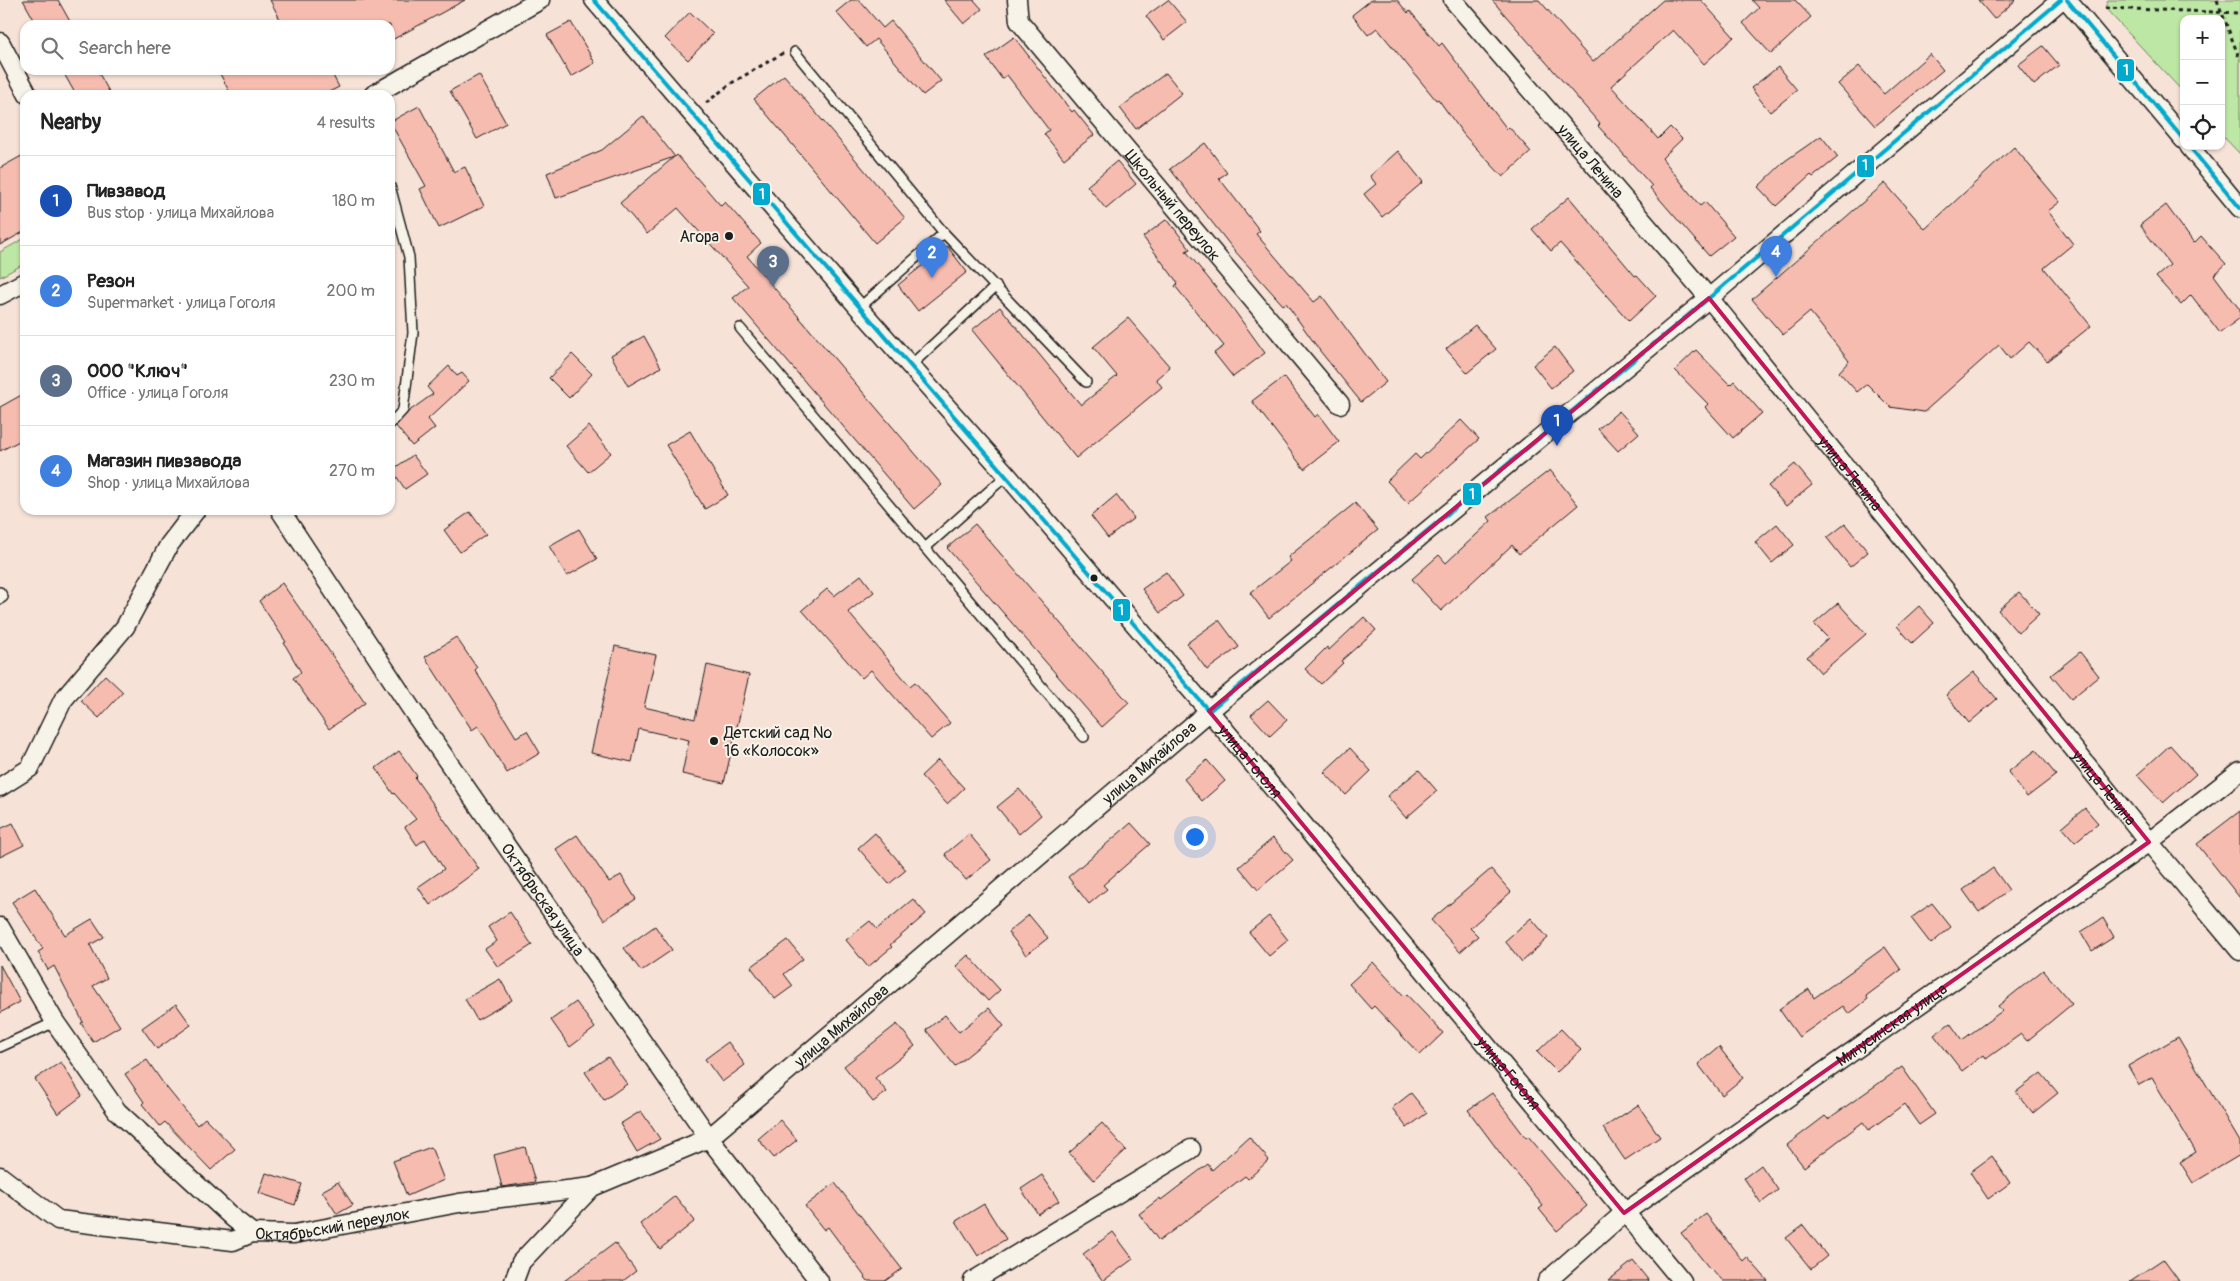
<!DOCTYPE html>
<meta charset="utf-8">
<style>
body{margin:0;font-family:Pangolin,sans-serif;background:#f6f6f6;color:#222}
.controls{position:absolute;right:15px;top:15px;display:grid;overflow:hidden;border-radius:10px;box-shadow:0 1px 4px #0004}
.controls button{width:45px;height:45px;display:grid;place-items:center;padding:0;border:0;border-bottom:1px solid #e0e0e0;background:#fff;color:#222;font:25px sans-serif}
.you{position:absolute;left:1194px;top:836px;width:18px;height:18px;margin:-12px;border:4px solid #fff;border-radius:50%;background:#1a73e8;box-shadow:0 0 0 8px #1a73e833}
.badge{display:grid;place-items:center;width:32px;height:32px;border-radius:50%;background:#1c1c1c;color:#fff;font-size:16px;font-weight:700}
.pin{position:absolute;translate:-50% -41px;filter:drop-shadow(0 1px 2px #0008)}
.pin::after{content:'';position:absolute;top:26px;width:18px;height:15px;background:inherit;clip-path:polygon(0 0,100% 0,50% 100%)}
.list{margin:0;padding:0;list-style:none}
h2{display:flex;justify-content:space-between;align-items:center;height:65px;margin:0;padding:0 20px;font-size:21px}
h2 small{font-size:16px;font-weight:400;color:#767676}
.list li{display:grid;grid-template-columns:32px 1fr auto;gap:15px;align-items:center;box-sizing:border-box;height:90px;padding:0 20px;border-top:1px solid #e0e0e0}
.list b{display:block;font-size:19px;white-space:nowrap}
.list p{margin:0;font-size:16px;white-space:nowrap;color:#767676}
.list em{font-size:16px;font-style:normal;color:#767676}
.icon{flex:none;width:28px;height:28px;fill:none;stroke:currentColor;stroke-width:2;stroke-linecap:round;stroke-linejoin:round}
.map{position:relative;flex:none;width:2240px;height:1281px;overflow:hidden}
.search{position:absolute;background:#fff;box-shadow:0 1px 4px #0004;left:20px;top:20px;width:375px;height:55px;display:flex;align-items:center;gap:12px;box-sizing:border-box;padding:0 18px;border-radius:15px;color:#767676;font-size:19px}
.panel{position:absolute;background:#fff;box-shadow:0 1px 4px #0004;left:20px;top:90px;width:375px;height:425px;border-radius:15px}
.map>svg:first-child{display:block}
.green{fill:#bde7a4;stroke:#6c8260}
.building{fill:#f7bcb0;stroke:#1c1c1c}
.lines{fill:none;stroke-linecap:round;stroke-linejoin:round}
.lane-casing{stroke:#1c1c1c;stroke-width:12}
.street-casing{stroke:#1c1c1c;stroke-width:21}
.path{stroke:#1c1c1c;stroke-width:3;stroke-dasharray:4 4;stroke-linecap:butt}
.lane{stroke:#f7f3e8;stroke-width:9}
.street{stroke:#f7f3e8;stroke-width:18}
.bus-1-casing{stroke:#f7f3e8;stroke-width:8}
.bus-1{stroke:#00a9ce;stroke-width:4}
.marked{fill:none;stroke:#c2185b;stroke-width:4;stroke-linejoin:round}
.poi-dot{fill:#1c1c1c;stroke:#f7f3e8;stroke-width:2}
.labels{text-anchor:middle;stroke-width:4;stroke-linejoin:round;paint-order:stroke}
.street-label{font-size:16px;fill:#1c1c1c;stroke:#f7f3e8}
.poi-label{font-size:16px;fill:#1c1c1c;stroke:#f7f3e8;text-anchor:end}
.line-badge{stroke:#f7f3e8;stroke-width:2}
.badge-label{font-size:14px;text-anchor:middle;font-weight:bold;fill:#fff}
</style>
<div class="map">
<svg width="2240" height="1281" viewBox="0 0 2240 1281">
<rect width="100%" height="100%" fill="#f7e2d7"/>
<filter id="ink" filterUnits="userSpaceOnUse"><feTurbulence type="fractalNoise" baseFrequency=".02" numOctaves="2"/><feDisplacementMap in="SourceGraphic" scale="10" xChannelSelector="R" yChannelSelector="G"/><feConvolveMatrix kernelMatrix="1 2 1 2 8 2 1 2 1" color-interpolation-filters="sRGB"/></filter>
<g filter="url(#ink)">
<!-- green -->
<g class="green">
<polygon points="2108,0 2240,0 2240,154 2221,134 2221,19 2184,19 2184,93 2105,8"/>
<polygon points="25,238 25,266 20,266 0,277 0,252"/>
</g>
<!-- building -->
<g class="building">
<polygon points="23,0 58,0 72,25 37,25"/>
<polygon points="270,0 465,0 390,41 390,25 283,25"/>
<polygon points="851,0 859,0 883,28 891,21 941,81 923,95 876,39 866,47 836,12"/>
<polygon points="944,0 974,0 982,9 964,24"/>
<polygon points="1168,0 1187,22 1164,40 1146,16"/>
<polygon points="1371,0 1397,0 1408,13 1410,11 1439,46 1442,43 1507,129 1509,127 1531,152 1503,177 1464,135 1438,99 1436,100 1377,28 1368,35 1352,15"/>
<polygon points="1492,0 1539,0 1593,62 1663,0 1701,0 1734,37 1704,64 1673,30 1611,86 1658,139 1670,127 1682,139 1662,158 1700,206 1705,202 1734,236 1709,256 1650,188 1652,186 1598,126 1600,124"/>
<polygon points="1752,0 1795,0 1811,17 1771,54 1743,23 1759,8"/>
<polygon points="1978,0 2016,0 1994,19"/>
<polygon points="690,12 713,34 688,60 665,38"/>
<polygon points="571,22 595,63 571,77 547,35"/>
<polygon points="1014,37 1072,112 1074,110 1094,135 1064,159 1044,134 1049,130 1007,75 1002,79 986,57"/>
<polygon points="2043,46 2059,65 2034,85 2018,65"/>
<polygon points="1930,54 1943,70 1875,126 1838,84 1859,66 1884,94"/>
<polygon points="1778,67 1797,90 1770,112 1751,88"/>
<polygon points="62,70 97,70 111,95 76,95"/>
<polygon points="218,70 330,70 339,87 323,95 231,95"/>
<polygon points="1166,73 1182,93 1136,129 1120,108"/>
<polygon points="479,75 506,123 477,139 450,91"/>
<polygon points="784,75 905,218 875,243 754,99"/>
<polygon points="419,106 454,172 465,167 484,206 439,228 420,189 426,186 390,122"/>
<polygon points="643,116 675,157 677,155 721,206 725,202 761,243 747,256 942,485 914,509 733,298 748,286 678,208 647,234 620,203 674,157 556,198 547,173 602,150"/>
<polygon points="1821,136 1838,157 1813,177 1811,175 1776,206 1758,187 1785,161"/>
<polygon points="1205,143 1227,173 1219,178 1260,231 1256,234 1314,302 1322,296 1386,382 1361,402 1320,351 1286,303 1283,305 1234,250 1170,169"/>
<polygon points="2014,147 2060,202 2048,211 2073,244 2044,268 2091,326 2047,361 2029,342 2010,359 1999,345 1924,412 1890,407 1867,384 1857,392 1839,372 1849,361 1810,312 1783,335 1752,299 1885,183 1925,229"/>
<polygon points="1398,151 1423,182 1382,217 1364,194 1376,184 1370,176"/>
<polygon points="25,154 25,231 0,245 0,168"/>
<polygon points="1117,161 1136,184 1106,209 1087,186"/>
<polygon points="1569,197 1635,276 1637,275 1656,296 1629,321 1560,243 1551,251 1532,229"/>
<polygon points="2166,205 2194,243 2201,236 2226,264 2214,275 2240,310 2240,318 2220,333 2191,295 2181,305 2156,277 2170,265 2140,225"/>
<polygon points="1167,219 1190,249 1186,251 1231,306 1265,353 1233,377 1214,353 1224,346 1175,286 1178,283 1143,237"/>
<polygon points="947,246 967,272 918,311 898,285"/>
<polygon points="1000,307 1081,405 1117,376 1093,347 1128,318 1170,367 1156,379 1162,387 1076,458 972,330"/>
<polygon points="1475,325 1496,349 1467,373 1446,349"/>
<polygon points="644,336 661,367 628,386 611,355"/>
<polygon points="1555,347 1573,371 1551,388 1533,365"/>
<polygon points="1696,350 1730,385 1734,381 1762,413 1733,438 1705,407 1708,404 1675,370"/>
<polygon points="572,354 592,374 569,398 549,378"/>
<polygon points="449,366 457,376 462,373 469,381 428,419 435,428 412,446 396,426 408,412 433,394 427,387"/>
<polygon points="1284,377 1315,417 1318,414 1339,442 1304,469 1252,401"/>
<polygon points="25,393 25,438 0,451 0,407"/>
<polygon points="1619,411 1639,433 1618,451 1598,429"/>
<polygon points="1461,420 1479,439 1408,503 1387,481 1415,454 1420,459"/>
<polygon points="589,426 611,453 588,472 566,446"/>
<polygon points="690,431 728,495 705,509 666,445"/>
<polygon points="413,455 427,474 405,489 392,470"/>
<polygon points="1795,464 1812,485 1786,506 1768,486"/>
<polygon points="1550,470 1578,505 1519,554 1512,545 1441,611 1412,579 1439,555 1446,563 1491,521 1488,517"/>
<polygon points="1116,495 1134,518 1108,538 1091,516"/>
<polygon points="1355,503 1378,530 1269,618 1250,593 1291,561 1288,557"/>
<polygon points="470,512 486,534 460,552 444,530"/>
<polygon points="975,524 1129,703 1102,727 947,548"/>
<polygon points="1777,524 1794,545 1772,563 1755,542"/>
<polygon points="1845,524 1868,552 1850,567 1827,538"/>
<polygon points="579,529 597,559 567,576 549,546"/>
<polygon points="1166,572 1183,596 1160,613 1142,589"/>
<polygon points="861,575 874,592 848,612 910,686 915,682 950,723 931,739 871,670 862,678 802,610 827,589 834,596"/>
<polygon points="282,583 365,703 329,729 293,678 301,672 284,643 286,642 259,601"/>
<polygon points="2019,592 2039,614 2018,633 1998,610"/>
<polygon points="1838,603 1866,634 1821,673 1807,657 1828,638 1814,624"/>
<polygon points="1919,606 1934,623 1912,643 1897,626"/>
<polygon points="1364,617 1376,630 1341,661 1343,663 1321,684 1305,669 1327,647 1329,650"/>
<polygon points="1219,620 1239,647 1207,670 1187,643"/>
<polygon points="456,637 477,668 475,670 516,737 527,731 540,753 507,773 478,726 472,730 425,657"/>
<polygon points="615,646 656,655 644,707 695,719 707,665 749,675 724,783 682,774 689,740 639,729 632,762 591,753"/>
<polygon points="2080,652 2099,676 2071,699 2051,675"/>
<polygon points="1974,672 1997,699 1969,723 1946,695"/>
<polygon points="105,675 123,692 99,718 81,701"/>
<polygon points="1268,700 1287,720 1270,736 1251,715"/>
<polygon points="2170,745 2196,774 2163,803 2137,775"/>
<polygon points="1350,748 1371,771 1346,795 1324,772"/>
<polygon points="2036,750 2056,775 2027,797 2008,772"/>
<polygon points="399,751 417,776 415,778 479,869 430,905 418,887 444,869 425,839 417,845 405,827 416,819 394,793 393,794 376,768"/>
<polygon points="938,760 964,788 947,804 921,776"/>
<polygon points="1207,760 1225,781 1202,801 1184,779"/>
<polygon points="1419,770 1437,791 1406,818 1387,796"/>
<polygon points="1019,789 1041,815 1019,834 997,807"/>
<polygon points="2085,808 2098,823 2075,842 2062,827"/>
<polygon points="2240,811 2240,898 2197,844"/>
<polygon points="13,823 24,845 0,857 0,829"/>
<polygon points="1131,823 1150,844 1103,885 1107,889 1089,904 1068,877"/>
<polygon points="875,833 906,870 889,884 858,848"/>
<polygon points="969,834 991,860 966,880 945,854"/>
<polygon points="577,835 609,882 621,875 636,899 604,920 556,849"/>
<polygon points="1273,838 1293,860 1258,890 1239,867"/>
<polygon points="1993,868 2009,890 1979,912 1963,890"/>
<polygon points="1491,869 1511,892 1470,928 1478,936 1460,952 1431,920"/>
<polygon points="35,888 65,935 92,919 104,937 90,945 107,978 93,986 120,1026 93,1042 81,1023 83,1022 54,966 48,970 38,952 43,949 12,902"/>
<polygon points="913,899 926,914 890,945 892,947 868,967 846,940 870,921 877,929"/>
<polygon points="1932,903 1951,927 1931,944 1911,918"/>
<polygon points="510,912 532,945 498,967 485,949 497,941 488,927"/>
<polygon points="1029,915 1048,938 1026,955 1008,932"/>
<polygon points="1269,916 1288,940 1269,956 1249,932"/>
<polygon points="1531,918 1548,938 1522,962 1505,941"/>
<polygon points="2103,918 2114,937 2092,951 2081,932"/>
<polygon points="655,926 672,950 641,971 624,948"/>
<polygon points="788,940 803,959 784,974 793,986 775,999 751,967"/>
<polygon points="1885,947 1901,970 1866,996 1868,999 1849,1014 1843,1006 1799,1037 1779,1009 1809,989 1814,998"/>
<polygon points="968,955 1000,990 988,1001 956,966"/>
<polygon points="1373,962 1404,996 1406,994 1443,1033 1420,1055 1374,1006 1371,1009 1349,984"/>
<polygon points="0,965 20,1002 0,1013"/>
<polygon points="2043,970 2072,1004 2027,1041 2021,1034 1986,1059 1983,1055 1962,1071 1934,1035 1950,1023 1962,1040 2002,1011 1998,1006"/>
<polygon points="500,979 512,1000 477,1020 465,999"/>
<polygon points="576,1002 595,1028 570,1047 551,1020"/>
<polygon points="176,1004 191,1025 157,1049 142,1028"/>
<polygon points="989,1008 1004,1026 955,1066 926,1030 945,1015 959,1032"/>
<polygon points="897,1024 915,1046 875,1078 887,1092 873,1102 844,1066"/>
<polygon points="1561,1029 1581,1050 1557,1072 1537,1052"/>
<polygon points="2178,1037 2240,1142 2240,1155 2193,1183 2180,1162 2196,1152 2152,1078 2139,1085 2128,1066"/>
<polygon points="728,1042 745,1065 722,1082 705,1059"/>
<polygon points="1719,1047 1743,1078 1722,1095 1698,1064"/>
<polygon points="608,1057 627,1084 604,1100 585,1072"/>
<polygon points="147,1060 163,1083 197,1125 205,1118 235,1149 211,1170 165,1122 160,1126 142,1104 144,1102 125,1074"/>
<polygon points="61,1062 82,1096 58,1114 35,1079"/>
<polygon points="1902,1067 1935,1114 1919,1125 1904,1104 1869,1130 1863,1122 1804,1167 1787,1145 1825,1116 1828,1119"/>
<polygon points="2041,1073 2058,1093 2033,1113 2016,1092"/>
<polygon points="1411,1093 1427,1113 1407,1128 1392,1108"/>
<polygon points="1492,1093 1526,1138 1528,1136 1587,1206 1557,1231 1539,1209 1543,1206 1503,1157 1468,1110"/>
<polygon points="1638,1105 1660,1137 1625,1160 1603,1128"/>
<polygon points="641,1111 660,1139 637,1152 620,1124"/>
<polygon points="780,1120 797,1140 774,1158 758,1139"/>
<polygon points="1102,1123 1126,1150 1094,1180 1069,1153"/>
<polygon points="1249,1137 1269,1160 1248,1179 1245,1176 1159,1241 1139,1214 1160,1198 1161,1200 1208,1164 1212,1170"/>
<polygon points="431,1147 444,1180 407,1196 393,1161"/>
<polygon points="525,1147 535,1182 502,1187 494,1155"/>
<polygon points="1992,1156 2010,1183 1988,1199 1970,1172"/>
<polygon points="1761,1165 1778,1190 1761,1203 1744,1178"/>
<polygon points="266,1173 302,1184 295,1205 259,1193"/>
<polygon points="1042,1175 1059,1201 1038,1214 1021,1189"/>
<polygon points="338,1182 353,1205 337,1214 322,1191"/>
<polygon points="835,1183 902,1269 885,1281 868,1281 828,1227 824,1230 805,1206"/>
<polygon points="675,1196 695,1221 660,1249 640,1224"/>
<polygon points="984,1204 1006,1239 978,1256 956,1221"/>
<polygon points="1706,1214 1743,1261 1747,1257 1768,1281 1723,1281 1711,1268 1710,1269 1681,1233"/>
<polygon points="1803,1225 1827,1256 1811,1269 1786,1238"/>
<polygon points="1113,1232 1133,1259 1103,1281 1083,1254"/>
<polygon points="615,1243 636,1271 623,1281 564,1281"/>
<polygon points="2163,1259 2179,1281 2130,1281"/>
<polygon points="1633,1261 1649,1281 1608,1281"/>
</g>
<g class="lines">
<!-- lane casing -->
<g class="lane-casing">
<g id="lane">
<polyline points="795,52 944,233 1086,382"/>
<polyline points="390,186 409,257 413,333 403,410 390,424"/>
<polyline points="859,308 944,233"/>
<polyline points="740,328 1084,737"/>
<polyline points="910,366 996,286"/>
<polyline points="925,548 1007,475"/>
<polyline points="0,592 3,597 0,599"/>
<polyline points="0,1047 55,1022"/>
</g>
</g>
<!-- street casing -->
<g class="street-casing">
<g id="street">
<path id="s1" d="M594 0 859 308 1007 475 1209 711 1682 1281"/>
<path id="s2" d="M1017 0 1019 21 1340 404"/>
<path id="s3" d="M1453 0 1709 298 2149 842 2240 951"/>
<polyline points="2067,0 2184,140"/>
<polyline points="0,42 28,95"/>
<polyline points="373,95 540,0"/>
<polyline points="2189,146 2240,208"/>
<polyline points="0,295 25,282"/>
<path id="s4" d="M280 510 412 710 709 1138 819 1281"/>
<polyline points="0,787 30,768 63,700 125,627 169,545 196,510"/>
<polyline points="0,927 55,1022 117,1111 233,1218 252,1233"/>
<path id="s5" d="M0 1176 58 1220 233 1241 252 1233 294 1234 459 1203 592 1187"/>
<path id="s6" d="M514 1281 521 1262 592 1187 709 1138 1209 711 1709 298 2061 0"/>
<polyline points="973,1281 1191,1149"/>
<path id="s7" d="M1547 1281 1624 1213 2149 842 2240 771"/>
</g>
</g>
<!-- path -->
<g class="path">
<polyline points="2217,0 2240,60"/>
<polyline points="2105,8 2240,13"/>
<polyline points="706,103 730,84 783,53"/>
</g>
<!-- lane -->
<use href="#lane" class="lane"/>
<!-- street -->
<use href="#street" class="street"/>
<!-- bus-1 casing -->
<g class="bus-1-casing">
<g id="bus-1">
<polyline points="594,0 1209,711 1709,298 2061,0"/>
<polyline points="2067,0 2184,140"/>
<polyline points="2189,146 2240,208"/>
</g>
</g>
<!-- bus-1 -->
<use href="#bus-1" class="bus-1"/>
</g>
</g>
<!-- marked area -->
<path class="marked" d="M1709 298 2149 842 1624 1213 1209 711Z"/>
<!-- markers -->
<g class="poi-dot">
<circle cx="729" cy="236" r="5"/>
<circle cx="1094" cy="578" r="4.5"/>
<circle cx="714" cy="741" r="5"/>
</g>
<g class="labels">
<!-- street labels -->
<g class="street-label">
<text dy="6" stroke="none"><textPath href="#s3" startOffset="212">улица Ленина</textPath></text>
<text dy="6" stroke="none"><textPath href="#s2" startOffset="261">Школьный переулок</textPath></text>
<text dy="6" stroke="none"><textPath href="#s3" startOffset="618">улица Ленина</textPath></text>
<text dy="6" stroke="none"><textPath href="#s1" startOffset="1005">улица Гоголя</textPath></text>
<text dy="6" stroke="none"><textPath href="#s6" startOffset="829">улица Михайлова</textPath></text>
<text dy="6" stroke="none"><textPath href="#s3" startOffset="1022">улица Ленина</textPath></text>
<text dy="6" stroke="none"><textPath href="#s4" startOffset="470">Октябрьская улица</textPath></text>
<text dy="6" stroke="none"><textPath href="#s7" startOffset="430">Минусинская улица</textPath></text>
<text dy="6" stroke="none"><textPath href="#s6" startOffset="424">улица Михайлова</textPath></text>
<text dy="6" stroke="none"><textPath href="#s1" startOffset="1410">улица Гоголя</textPath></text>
<text dy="6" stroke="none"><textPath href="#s5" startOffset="351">Октябрьский переулок</textPath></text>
</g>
<!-- poi labels -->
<g class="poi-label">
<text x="719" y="242">Агора</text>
<text x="724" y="738" text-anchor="start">Детский сад №<tspan x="724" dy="18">16 «Колосок»</tspan></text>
</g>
</g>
<g class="line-badge">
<rect x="2116" y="58" width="19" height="24" rx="5" fill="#00a9ce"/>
<rect x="1856" y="154" width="19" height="24" rx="5" fill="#00a9ce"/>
<rect x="752" y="182" width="19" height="24" rx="5" fill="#00a9ce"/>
<rect x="1462" y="482" width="20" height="24" rx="5" fill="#00a9ce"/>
<rect x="1112" y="598" width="19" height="24" rx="5" fill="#00a9ce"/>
</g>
<g class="badge-label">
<text x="2126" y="75">1</text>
<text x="1865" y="170">1</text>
<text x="762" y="199">1</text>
<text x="1472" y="499">1</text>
<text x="1121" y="615">1</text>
</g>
</svg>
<div class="controls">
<button>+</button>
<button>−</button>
<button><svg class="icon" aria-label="locate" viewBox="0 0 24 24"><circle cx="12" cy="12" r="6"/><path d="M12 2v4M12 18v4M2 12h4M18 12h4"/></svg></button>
</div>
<div class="you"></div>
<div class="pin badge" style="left:1557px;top:446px;background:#1a4fb4">1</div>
<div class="pin badge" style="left:932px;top:278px;background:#3f7fe0">2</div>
<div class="pin badge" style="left:773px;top:287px;background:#5c6f8a">3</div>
<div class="pin badge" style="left:1776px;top:277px;background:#3f7fe0">4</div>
<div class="search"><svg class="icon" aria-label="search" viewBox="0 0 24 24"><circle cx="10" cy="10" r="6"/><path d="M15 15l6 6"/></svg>Search here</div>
<section class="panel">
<h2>Nearby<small>4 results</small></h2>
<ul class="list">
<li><span class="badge" style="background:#1a4fb4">1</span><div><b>Пивзавод</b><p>Bus stop · улица Михайлова</p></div><em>180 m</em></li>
<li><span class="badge" style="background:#3f7fe0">2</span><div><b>Резон</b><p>Supermarket · улица Гоголя</p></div><em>200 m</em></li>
<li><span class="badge" style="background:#5c6f8a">3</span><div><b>ООО &quot;Ключ&quot;</b><p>Office · улица Гоголя</p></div><em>230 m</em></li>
<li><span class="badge" style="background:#3f7fe0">4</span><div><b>Магазин пивзавода</b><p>Shop · улица Михайлова</p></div><em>270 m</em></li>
</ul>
</section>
</div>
